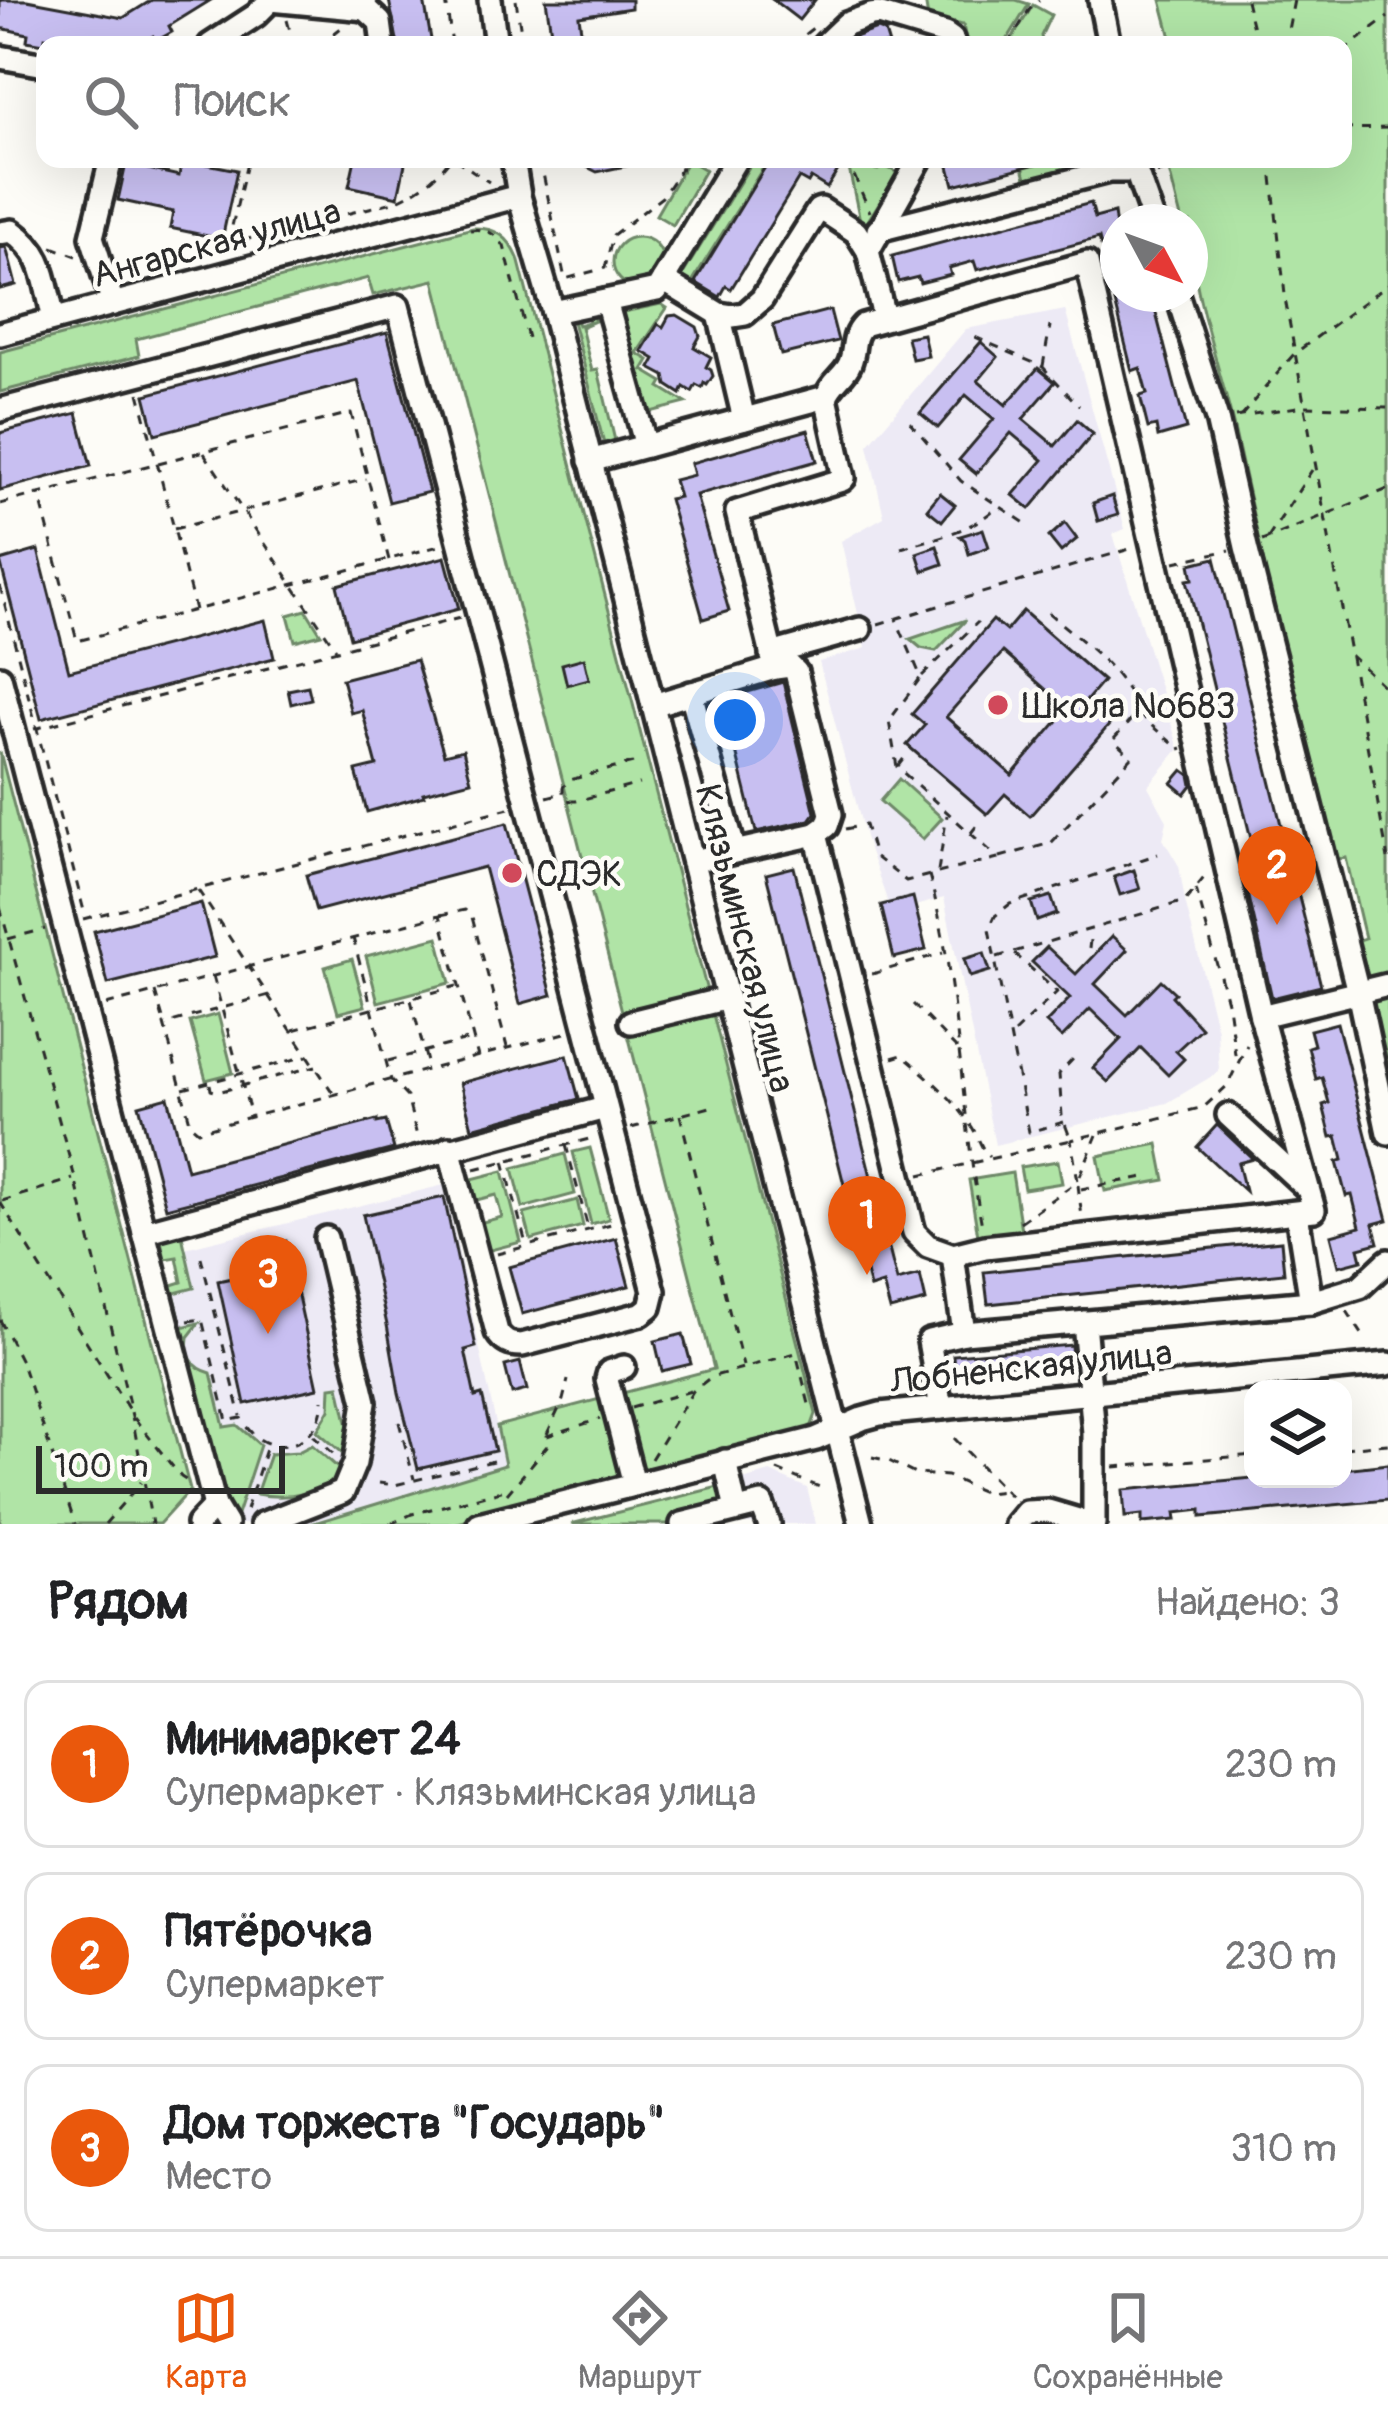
<!DOCTYPE html>
<html lang="ru">
<meta charset="utf-8">
<style>
body{margin:0;font-family:Pangolin,sans-serif;background:#f6f6f6;color:#202124}
.controls{position:absolute;right:36px;bottom:36px;display:grid;overflow:hidden;border-radius:24px;box-shadow:0 12px 48px #0002}
.controls button{width:108px;height:108px;display:grid;place-items:center;padding:0;border:0;border-bottom:3px solid #e0e0e0;background:#fff;color:#202124;font:60px sans-serif}
.compass{position:absolute;left:1100px;top:204px;width:108px;height:108px;border-radius:50%;background:#fff;box-shadow:0 12px 48px #0002;rotate:131deg}
.scale{position:absolute;left:36px;bottom:30px;width:249px;box-sizing:border-box;padding-left:12px;border:6px solid #2b2b2b;border-top:0;font-size:33px;line-height:42px;white-space:nowrap;color:#2b2b2b;-webkit-text-stroke:9px #fdfcf7;paint-order:stroke}
.you{position:absolute;left:735px;top:720px;width:42px;height:42px;margin:-30px;border:9px solid #fff;border-radius:50%;background:#1a73e8;box-shadow:0 0 0 18px #1a73e833}
.badge{display:grid;place-items:center;width:78px;height:78px;border-radius:50%;background:#ea580c;color:#fff;font-size:39px;font-weight:700}
.pin{position:absolute;translate:-50% -99px;filter:drop-shadow(0 3px 6px #0008)}
.pin::after{content:'';position:absolute;top:63px;width:42px;height:36px;background:inherit;clip-path:polygon(0 0,100% 0,50% 100%)}
.list{margin:0;padding:0;list-style:none}
h2{display:flex;justify-content:space-between;align-items:center;height:156px;margin:0;padding:0 48px;font-size:51px}
h2 small{font-size:39px;font-weight:400;color:#757577}
.list li{display:grid;grid-template-columns:78px 1fr auto;gap:36px;align-items:center;box-sizing:border-box;height:168px;margin:0 24px 24px;padding:0 24px;border:3px solid #e0e0e0;border-radius:24px}
.list b{display:block;font-size:45px;white-space:nowrap}
.list p{margin:0;font-size:39px;white-space:nowrap;color:#757577}
.list em{font-size:39px;font-style:normal;color:#757577}
.icon{flex:none;width:66px;height:66px;fill:none;stroke:currentColor;stroke-width:2;stroke-linecap:round;stroke-linejoin:round}
.map{position:relative;flex:none;width:1388px;height:1524px;overflow:hidden}
.search{position:absolute;background:#fff;box-shadow:0 12px 48px #0002;left:36px;right:36px;top:36px;height:132px;display:flex;align-items:center;gap:30px;box-sizing:border-box;padding:0 42px;border-radius:24px;color:#757577;font-size:45px}
.sheet{height:732px;background:#fff}
nav{display:flex;justify-content:space-around;align-items:center;box-sizing:border-box;height:168px;border-top:3px solid #e0e0e0;background:#fff;font-size:33px;color:#757577}
nav a{display:grid;justify-items:center;gap:6px}
nav .on{color:#ea580c}
.map>svg:first-child{display:block}
.built{fill:#edeaf5}
.green{fill:#b0e4a6;stroke:#6e8868;stroke-width:3}
.building{fill:#c8bff1;stroke:#2b2b2b;stroke-width:3;fill-rule:evenodd}
.lines{fill:none;stroke-linecap:round;stroke-linejoin:round}
.minor-casing{stroke:#2b2b2b;stroke-width:30}
.path{stroke:#2b2b2b;stroke-width:3;stroke-dasharray:9 9;stroke-linecap:butt}
.minor{stroke:#fdfcf7;stroke-width:21}
.poi-dot{fill:#d1495b;stroke:#fdfcf7;stroke-width:4.5}
.labels{text-anchor:middle;stroke-width:9;stroke-linejoin:round;paint-order:stroke}
.street-label{font-size:36px;fill:#2b2b2b;stroke:#fdfcf7}
.poi-label{font-size:36px;fill:#2b2b2b;stroke:#fdfcf7;text-anchor:start}
</style>
<div class="map">
<svg width="1388" height="1524" viewBox="0 0 1388 1524">
<rect width="100%" height="100%" fill="#fdfcf7"/>
<filter id="ink" filterUnits="userSpaceOnUse"><feTurbulence type="fractalNoise" baseFrequency=".00833" numOctaves="2"/><feDisplacementMap in="SourceGraphic" scale="24" xChannelSelector="R" yChannelSelector="G"/><feConvolveMatrix kernelMatrix="1 2 1 2 8 2 1 2 1" color-interpolation-filters="sRGB"/></filter>
<g filter="url(#ink)">
<!-- built -->
<g class="built">
<polygon points="1065,310 1125,529 1113,534 1179,749 1148,786 1167,821 1163,839 1179,866 1185,901 1217,1030 1219,1072 1167,1103 995,1145 944,898 915,906 912,897 888,903 866,840 819,662 866,648 841,541 884,517 868,445 966,329"/>
<polygon points="444,1185 505,1465 311,1524 237,1524 174,1315 173,1293 194,1288 185,1248"/>
<polygon points="770,1472 807,1488 816,1524 594,1524"/>
</g>
<!-- green -->
<g class="green">
<polygon points="925,0 1016,0 1029,4 1004,45 967,45 963,25 928,18"/>
<path d="M1161 0H1388V1118L1350 943 1365 938 1346 858 1329 860C1298 716 1267 572 1234 428 1219 363 1190 288 1190 222H1182L1166 159H1343V45H1173Z"/>
<polygon points="1033,5 1051,15 1041,36 1043,45 1008,45"/>
<polygon points="754,159 768,160 687,290 677,284"/>
<polygon points="847,159 867,159 871,169 878,170 884,166 898,173 862,230"/>
<polygon points="1021,159 1075,159 1076,163 1085,161 1087,171 1076,173 1070,169 1047,175 1049,187 1030,193"/>
<polygon points="688,160 705,170 673,225 656,215"/>
<path d="M473 228C496 227 509 237 518 258L816 1414 812 1425 804 1430 454 1524H311L505 1465 497 1426 714 1369 434 280 373 295 368 278 136 339 139 356 0 392V352Z"/>
<circle cx="638" cy="262" r="25"/>
<polygon points="661,304 667,308 637,353 649,360 643,370 663,382 660,387 686,403 639,415 619,313"/>
<polygon points="588,317 593,317 595,321 581,327 592,371 598,370 617,449 606,452 573,321 576,320 578,325 589,322"/>
<polygon points="306,610 321,634 295,641 288,615"/>
<polygon points="966,620 936,651 921,648 910,639"/>
<polygon points="0,752 190,1490 159,1524 0,1524"/>
<polygon points="899,779 942,818 923,839 880,801"/>
<polygon points="438,937 450,983 378,1002 366,956"/>
<polygon points="352,959 365,1006 338,1013 325,967"/>
<polygon points="218,1014 233,1073 206,1080 190,1022"/>
<polygon points="1158,1144 1165,1180 1105,1191 1098,1156"/>
<polygon points="590,1148 609,1219 591,1224 573,1152"/>
<polygon points="565,1154 575,1194 523,1208 513,1168"/>
<polygon points="1058,1161 1062,1183 1024,1189 1020,1167"/>
<polygon points="503,1171 521,1242 487,1251 479,1223 502,1217 496,1195 473,1201 468,1180"/>
<polygon points="1012,1173 1021,1230 978,1236 969,1180"/>
<polygon points="577,1200 583,1226 531,1240 524,1214"/>
<polygon points="181,1231 194,1288 174,1293 179,1314 174,1315 166,1287 182,1282 177,1257 165,1259 160,1236"/>
<path d="M199 1323 188 1337C185 1356 193 1368 211 1373L224 1427 237 1425 260 1445 235 1521 225 1513 177 1328Z"/>
<polygon points="339,1386 352,1444 345,1455 317,1431 330,1409 331,1387"/>
<path d="M312 1445 344 1473C317 1494 290 1500 256 1494L270 1454 298 1452Z"/>
<polygon points="722,1486 726,1501 679,1516 673,1524 571,1524"/>
</g>
<!-- building -->
<g class="building">
<polygon points="0,0 27,0 123,18 152,0 211,0 169,26 172,32 156,41 153,36 140,44 136,39 130,45 80,45 45,37 44,44 27,41 28,34 0,28"/>
<polygon points="389,0 424,0 432,45 398,45"/>
<polygon points="546,0 631,0 631,8 579,16 583,45 553,45"/>
<polygon points="773,0 815,0 799,20"/>
<polygon points="877,29 885,32 889,45 848,45 854,37"/>
<polygon points="182,159 237,170 222,239 170,228 173,212 118,200 126,164 179,176"/>
<polygon points="355,159 406,159 398,197 349,186"/>
<polygon points="571,159 629,159 630,165 597,172"/>
<polygon points="770,159 784,166 789,159 845,159 827,188 811,178 808,183 799,178 731,289 726,286 720,297 695,282"/>
<polygon points="947,159 1036,159 1036,164 954,185"/>
<polygon points="1091,203 1095,218 1114,213 1118,242 1101,246 1099,238 977,270 974,261 949,268 951,275 920,283 918,277 898,282 892,256"/>
<polygon points="6,247 16,285 0,289 0,248"/>
<polygon points="1113,294 1151,294 1186,429 1158,437 1156,426 1148,428 1140,396 1147,394 1140,368 1132,371"/>
<polygon points="830,310 838,341 781,355 773,325"/>
<polygon points="677,315 697,327 700,336 694,347 711,357 706,367 711,370 713,376 707,385 704,383 702,388 696,385 692,392 684,387 681,394 667,385 665,376 650,368 655,359 642,351 658,324 663,327 669,316"/>
<polygon points="387,332 429,492 389,502 358,381 155,434 145,395"/>
<polygon points="923,334 928,356 912,359 907,337"/>
<polygon points="981,342 998,357 978,381 1006,405 1038,368 1055,382 1023,419 1055,446 1077,420 1093,434 1030,509 1013,495 1043,460 1011,433 976,474 959,460 994,419 966,395 938,428 920,413"/>
<polygon points="77,413 91,466 0,490 0,433"/>
<polygon points="808,430 817,461 696,495 729,611 703,619 669,499 679,497 674,480 694,475 691,463"/>
<polygon points="940,493 955,505 942,521 927,509"/>
<polygon points="1112,496 1118,515 1098,521 1093,503"/>
<polygon points="1065,523 1077,539 1061,552 1049,537"/>
<polygon points="983,529 989,547 969,554 965,540 960,536"/>
<polygon points="937,546 943,564 923,571 917,553"/>
<polygon points="38,550 69,671 265,620 274,658 41,719 0,561"/>
<polygon points="445,557 459,609 350,638 337,585"/>
<polygon points="1215,558 1321,986 1272,998 1241,862 1256,859 1187,580 1193,579 1190,564"/>
<path d="M1023 611 1103 681 1086 701 1111 723 1030 816 1005 794 987 814 907 745 925 725 912 714 993 620 1006 631ZM1003 652 1068 709 1012 775 946 717Z"/>
<polygon points="584,658 589,679 567,685 562,664"/>
<polygon points="416,660 444,755 463,750 471,781 423,793 424,796 367,812 356,771 377,766 362,710 351,713 342,679"/>
<polygon points="783,682 815,813 810,820 756,832 723,699"/>
<polygon points="308,686 311,699 291,704 288,690"/>
<polygon points="1183,770 1190,775 1192,785 1185,794 1172,783"/>
<polygon points="507,823 552,995 520,1004 484,867 316,911 306,875"/>
<polygon points="794,867 897,1281 920,1275 926,1301 890,1310 883,1284 870,1288 766,874"/>
<polygon points="1134,870 1140,889 1120,895 1114,877"/>
<polygon points="1051,896 1057,914 1037,921 1031,902"/>
<polygon points="913,897 926,950 894,958 881,905"/>
<polygon points="201,903 215,957 108,984 94,931"/>
<polygon points="1112,936 1127,950 1095,984 1127,1015 1161,980 1175,993 1172,996 1201,1028 1176,1051 1184,1059 1168,1075 1141,1048 1108,1082 1093,1068 1121,1039 1090,1009 1062,1038 1046,1023 1070,998 1032,962 1047,947 1076,974"/>
<polygon points="984,953 990,971 970,977 964,959"/>
<polygon points="1337,1023 1388,1220 1373,1224 1378,1243 1359,1248 1362,1260 1339,1266 1331,1235 1360,1227 1352,1195 1346,1196 1337,1162 1343,1160 1337,1136 1331,1137 1323,1105 1329,1103 1322,1077 1316,1079 1308,1047 1314,1045 1310,1030"/>
<polygon points="567,1055 579,1099 472,1128 460,1083"/>
<polygon points="168,1097 187,1170 377,1120 377,1123 386,1121 394,1149 166,1208 139,1105"/>
<polygon points="1217,1125 1253,1159 1238,1163 1245,1191 1197,1147"/>
<polygon points="444,1197 476,1347 465,1350 475,1397 482,1395 495,1451 418,1469 399,1393 387,1325 363,1215"/>
<polygon points="616,1238 629,1286 522,1314 509,1267"/>
<polygon points="286,1241 318,1388 245,1404 218,1281 273,1269 268,1246"/>
<polygon points="1281,1241 1284,1273 988,1304 984,1272"/>
<polygon points="683,1334 691,1364 662,1371 655,1341"/>
<polygon points="1071,1345 1072,1359 954,1369 953,1355"/>
<polygon points="520,1362 527,1390 512,1394 505,1366"/>
<polygon points="1388,1464 1388,1500 1201,1517 1201,1510 1175,1513 1176,1520 1142,1523 1142,1515 1125,1517 1123,1490 1253,1478 1343,1479 1343,1469"/>
</g>
<g class="lines">
<!-- minor casing -->
<g class="minor-casing">
<g id="minor">
<polyline points="490,0 496,45"/>
<polyline points="1100,0 1109,45"/>
<polyline points="365,1 366,9 380,22 383,45"/>
<polyline points="210,45 256,15 271,0 366,9"/>
<polyline points="824,45 846,24 871,15 878,14 945,34 952,39 954,45"/>
<polyline points="0,57 45,65"/>
<polyline points="111,159 92,237 113,304"/>
<polyline points="513,159 519,196 553,312 861,1524"/>
<polyline points="878,230 1109,171 1136,171 1154,222"/>
<path d="M0 233 12 231C46 255 44 281 54 319"/>
<polyline points="663,280 719,314 732,316 745,314 762,299 818,210 821,209 856,232 868,251"/>
<polyline points="1177,294 1217,419 1246,547 1358,992 1388,1133"/>
<polyline points="606,301 646,446"/>
<polyline points="553,312 657,290 736,159"/>
<polyline points="719,314 744,419"/>
<polyline points="884,317 868,251 920,159"/>
<polyline points="0,334 519,196"/>
<path d="M0 410 398 306 654 1291 650 1307 641 1314 522 1345C510 1345 503 1342 497 1332L449 1148"/>
<path d="M590 461 826 397C832 381 845 376 850 363 856 348 851 337 863 325L1087 263 1261 1016 1314 1210 985 1247 953 1255 964 1333 1311 1302 1360 1287 1388 1261"/>
<polyline points="771,654 860,629"/>
<polyline points="775,668 790,666 796,672 831,814 827,826 816,834 914,1232 928,1246 953,1255"/>
<polyline points="0,677 215,1506 226,1524"/>
<polyline points="691,693 735,852"/>
<polyline points="653,705 775,668 737,512 842,480 844,478 826,397"/>
<polyline points="693,861 816,834"/>
<polyline points="1261,1016 1388,985"/>
<polyline points="631,1022 728,998"/>
<polyline points="1228,1115 1307,1188"/>
<polyline points="1297,1214 1311,1302"/>
<polyline points="144,1232 605,1108"/>
<polyline points="1084,1322 1094,1433 1094,1524"/>
<polyline points="624,1367 609,1372 607,1379 634,1484"/>
<polyline points="941,1408 929,1341 964,1333"/>
<polyline points="725,1461 736,1510"/>
<polyline points="198,1524 215,1506"/>
<polyline points="262,1524 343,1492 355,1463 365,1402 326,1238"/>
<polyline points="479,1524 816,1439 862,1419 880,1414 1388,1364"/>
<polyline points="682,1524 762,1504 769,1524"/>
<polyline points="1016,1524 1026,1512 1048,1511 1092,1524"/>
</g>
</g>
<!-- path -->
<g class="path">
<polyline points="446,0 452,45"/>
<polyline points="516,0 523,45"/>
<polyline points="1246,0 1257,45"/>
<polyline points="287,20 292,38 287,45"/>
<polyline points="319,45 341,28"/>
<polyline points="791,45 813,28"/>
<polyline points="1008,45 1032,5 1039,0"/>
<polyline points="1285,45 1294,0"/>
<polyline points="1343,51 1388,17"/>
<polyline points="1343,129 1388,128"/>
<polyline points="455,159 489,182"/>
<polyline points="540,159 565,279 605,268 613,235 662,197 687,159"/>
<polyline points="847,159 870,212"/>
<polyline points="1270,159 1286,304 1388,859"/>
<polyline points="1157,173 1193,165 1200,159"/>
<path d="M470 230C486 228 495 233 504 246L528 338"/>
<polyline points="228,243 248,159"/>
<path d="M225 245 393 202C416 192 435 180 450 159"/>
<polyline points="52,247 77,256"/>
<polyline points="975,337 1043,367 1079,406"/>
<polyline points="1043,366 1050,326"/>
<polyline points="139,393 195,610"/>
<polyline points="1241,416 1294,354 1388,284"/>
<polyline points="1235,417 1303,406 1388,408"/>
<polyline points="910,422 961,481 1031,527"/>
<polyline points="204,453 336,649"/>
<polyline points="0,504 38,494"/>
<polyline points="174,529 366,479"/>
<polyline points="1268,538 1312,470"/>
<polyline points="1262,541 1388,489"/>
<path d="M901 548C935 538 970 532 997 507"/>
<path d="M389 560 351 413 39 494 77 641C198 609 319 578 439 546"/>
<polyline points="1175,562 1230,550"/>
<polyline points="0,586 85,915"/>
<polyline points="878,624 1133,548"/>
<polyline points="1350,655 1388,690"/>
<polyline points="922,676 978,622"/>
<polyline points="1138,714 1179,749 1182,748"/>
<polyline points="34,729 460,618"/>
<polyline points="633,763 570,780 563,787 563,793 570,801 576,801 639,784"/>
<polyline points="898,766 908,753"/>
<polyline points="547,797 563,793"/>
<polyline points="845,829 865,825 874,856 906,881 998,858 897,767 889,721 921,677 896,619"/>
<polyline points="971,833 981,820"/>
<path d="M1000 857 1051 843 1132 757 1113 740 1137 713C1128 672 1075 637 1044 609"/>
<polyline points="938,871 947,815"/>
<path d="M929 875C960 989 960 1110 982 1226"/>
<polyline points="1196,889 1228,1005 1236,1061"/>
<polyline points="198,890 335,1096"/>
<polyline points="0,907 75,1178 132,1416 152,1524"/>
<polyline points="440,915 465,910 472,917 507,1047"/>
<polyline points="83,919 509,808"/>
<polyline points="353,938 391,1080 407,1097 417,1136"/>
<polyline points="8,939 45,929"/>
<polyline points="1089,949 1091,931"/>
<polyline points="997,957 1185,901 1207,874"/>
<polyline points="872,974 943,953"/>
<polyline points="213,976 251,1116"/>
<polyline points="155,992 164,1022"/>
<polyline points="269,995 164,1024 191,1125 198,1131 565,1033"/>
<polyline points="411,1000 428,1066"/>
<polyline points="913,1004 957,1049"/>
<polyline points="106,1005 440,915 478,1057"/>
<polyline points="293,1030 457,986"/>
<polyline points="1014,1033 1057,992 1015,954"/>
<path d="M892 1058 902 1055C927 1076 952 1097 970 1124 978 1135 980 1147 989 1157"/>
<polyline points="388,1061 471,1039"/>
<polyline points="210,1084 211,1090 218,1092 316,1066"/>
<polyline points="183,1089 307,1056"/>
<polyline points="680,1115 743,1366"/>
<polyline points="1064,1122 1029,1132 989,929 995,916 1010,904 1158,854"/>
<polyline points="631,1128 718,1105"/>
<polyline points="566,1145 588,1228"/>
<polyline points="504,1161 526,1244"/>
<polyline points="475,1169 593,1138"/>
<polyline points="920,1175 1071,1140 1062,1116 1059,1074 1075,1057"/>
<polyline points="1080,1176 1097,1135"/>
<polyline points="1078,1185 1082,1217"/>
<polyline points="1081,1189 1150,1176"/>
<polyline points="2,1201 73,1179"/>
<polyline points="0,1202 129,1410"/>
<polyline points="1020,1222 1078,1181 1071,1140 1204,1107 1227,1086 1247,1045"/>
<polyline points="497,1254 615,1223"/>
<polyline points="201,1257 241,1416"/>
<polyline points="1347,1311 1364,1337"/>
<polyline points="0,1320 22,1363 75,1524"/>
<path d="M188 1321 202 1319 227 1421 241 1418C264 1463 320 1450 323 1400"/>
<polyline points="631,1408 691,1391"/>
<polyline points="134,1418 181,1477 190,1483"/>
<polyline points="399,1422 414,1479"/>
<polyline points="547,1434 563,1400 568,1380"/>
<polyline points="313,1435 337,1457"/>
<polyline points="954,1438 1011,1497"/>
<polyline points="1343,1448 1388,1444"/>
<polyline points="872,1457 889,1461 915,1474 947,1476 985,1493 1006,1491"/>
<polyline points="651,1459 693,1391 711,1377 796,1353 810,1408"/>
<polyline points="1114,1467 1253,1455"/>
<polyline points="777,1470 827,1490"/>
<polyline points="379,1483 395,1485 493,1461"/>
<polyline points="507,1494 547,1446 547,1436 600,1419"/>
<polyline points="246,1510 267,1446"/>
<polyline points="105,1524 141,1482"/>
<polyline points="390,1524 412,1514 509,1489"/>
</g>
<!-- minor -->
<use href="#minor" class="minor"/>
</g>
</g>
<!-- markers -->
<g class="poi-dot">
<circle cx="998" cy="705" r="12"/>
<circle cx="512" cy="873" r="12"/>
</g>
<g class="labels">
<!-- street labels -->
<g class="street-label">
<text transform="translate(216 242) rotate(-15)" y="13">Ангарская улица</text>
<text transform="translate(746 938) rotate(76)" y="13">Клязьминская улица</text>
<text transform="translate(1031 1366) rotate(-6)" y="13">Лобненская улица</text>
</g>
<!-- poi labels -->
<g class="poi-label">
<text x="1022" y="718">Школа №683</text>
<text x="536" y="886">СДЭК</text>
</g>
</g>
</svg>
<div class="controls">
<button><svg class="icon" aria-label="layers" viewBox="0 0 24 24"><path d="M12 4l9 5-9 5-9-5zM3 14l9 5 9-5"/></svg></button>
</div>
<svg class="compass" viewBox="-18 -18 36 36"><path d="M0-13l5 13h-10z" fill="#e53935"/><path d="M0 13l5-13h-10z" fill="#757577"/></svg>
<div class="scale">100 m</div>
<div class="you"></div>
<div class="pin badge" style="left:867px;top:1275px">1</div>
<div class="pin badge" style="left:1277px;top:925px">2</div>
<div class="pin badge" style="left:268px;top:1334px">3</div>
<div class="search"><svg class="icon" aria-label="search" viewBox="0 0 24 24"><circle cx="10" cy="10" r="6"/><path d="M15 15l6 6"/></svg>Поиск</div>
</div>
<section class="sheet">
<h2>Рядом<small>Найдено: 3</small></h2>
<ul class="list">
<li><span class="badge">1</span><div><b>Минимаркет 24</b><p>Супермаркет · Клязьминская улица</p></div><em>230 m</em></li>
<li><span class="badge">2</span><div><b>Пятёрочка</b><p>Супермаркет</p></div><em>230 m</em></li>
<li><span class="badge">3</span><div><b>Дом торжеств &quot;Государь&quot;</b><p>Место</p></div><em>310 m</em></li>
</ul>
</section>
<nav>
<a class="on"><svg class="icon" aria-label="map" viewBox="0 0 24 24"><path d="M3 6l6-2 6 2 6-2v14l-6 2-6-2-6 2zM9 4v14M15 6v14"/></svg>Карта</a>
<a><svg class="icon" aria-label="directions" viewBox="0 0 24 24"><path d="M12 3l9 9-9 9-9-9zM9 14v-3h6M13 9l2 2-2 2"/></svg>Маршрут</a>
<a><svg class="icon" aria-label="saved" viewBox="0 0 24 24"><path d="M7 4h10v16l-5-4-5 4z"/></svg>Сохранённые</a>
</nav>
